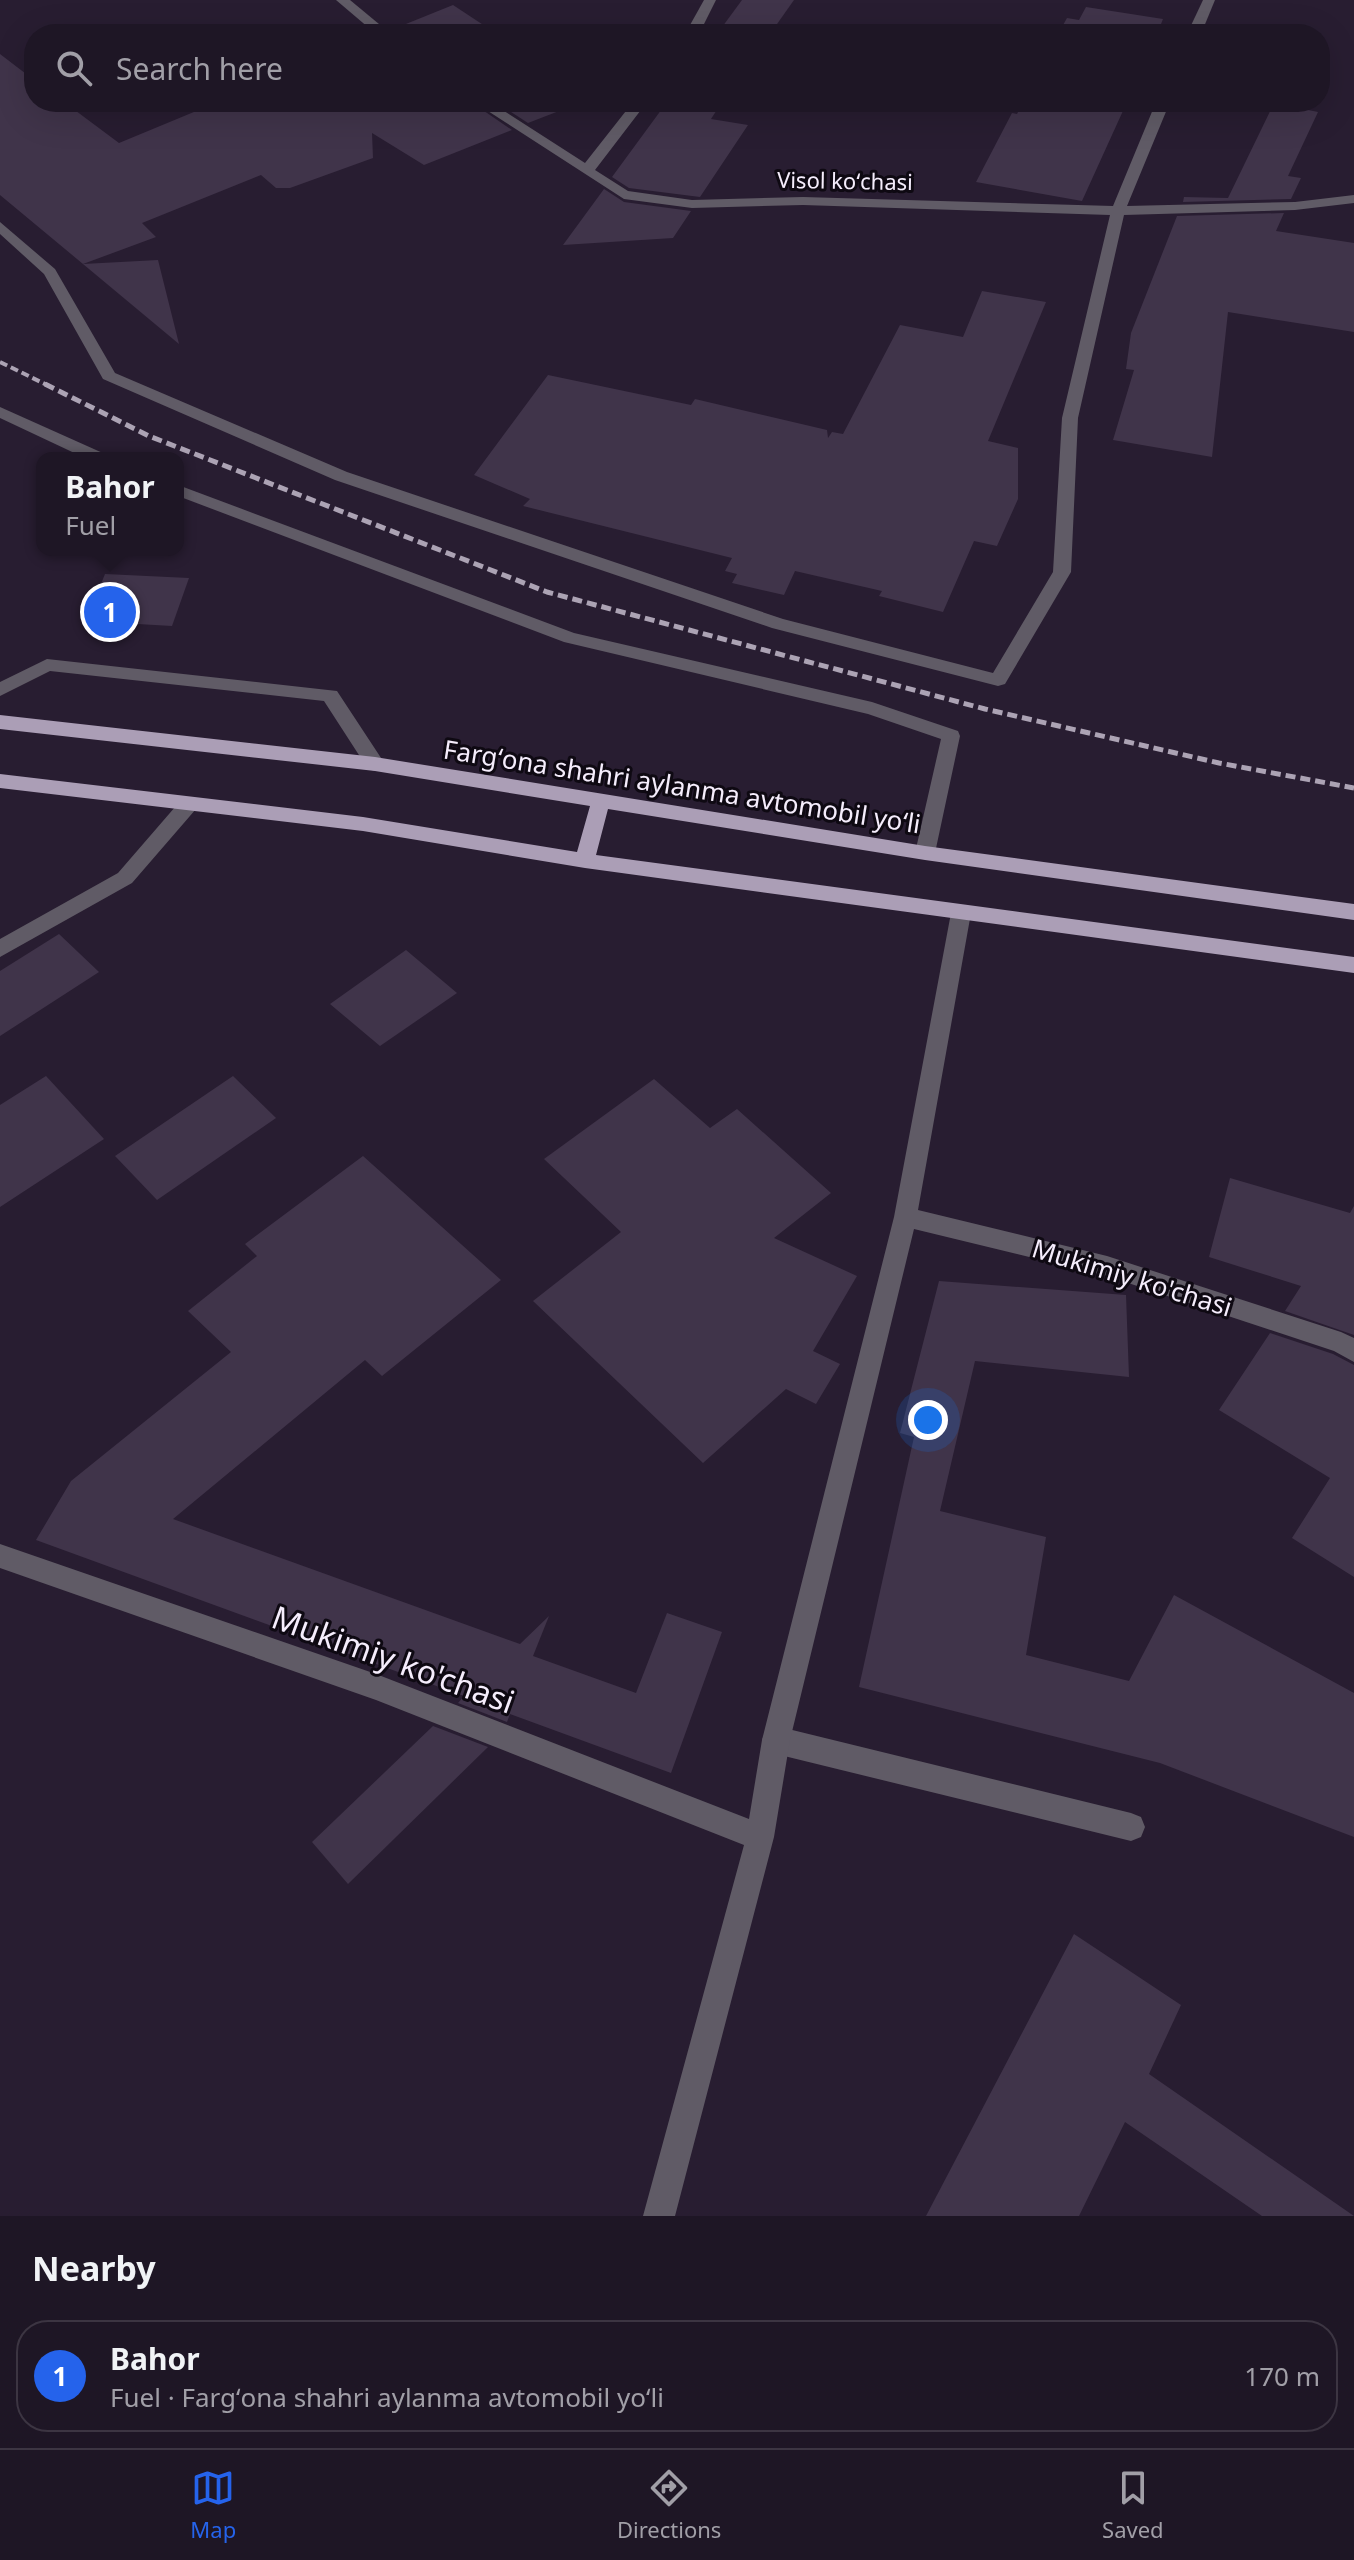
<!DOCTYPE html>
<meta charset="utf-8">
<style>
body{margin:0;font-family:"Noto Sans",sans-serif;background:#261f2d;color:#f1f3f6}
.you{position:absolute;left:928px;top:1420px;width:28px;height:28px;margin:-20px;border:6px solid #fff;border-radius:50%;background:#1a73e8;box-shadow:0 0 0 12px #1a73e833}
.badge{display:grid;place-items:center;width:52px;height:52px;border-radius:50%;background:#2563eb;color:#fff;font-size:26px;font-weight:700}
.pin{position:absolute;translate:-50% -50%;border:4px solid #fff;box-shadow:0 2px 8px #0006}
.popup{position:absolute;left:36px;top:452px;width:148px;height:104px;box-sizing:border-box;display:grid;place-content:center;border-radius:16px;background:#1e1625;filter:drop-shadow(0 2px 6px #0005);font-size:26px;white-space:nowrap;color:#a19fa7}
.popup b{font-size:30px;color:#f1f3f6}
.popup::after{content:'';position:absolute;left:50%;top:100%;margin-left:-16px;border:16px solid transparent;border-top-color:#1e1625}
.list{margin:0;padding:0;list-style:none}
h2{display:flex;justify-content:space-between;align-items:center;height:104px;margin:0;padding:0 32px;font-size:34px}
h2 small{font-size:26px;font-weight:400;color:#a19fa7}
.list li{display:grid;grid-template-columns:52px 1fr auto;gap:24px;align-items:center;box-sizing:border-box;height:112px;margin:0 16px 16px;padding:0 16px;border:2px solid #3c3542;border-radius:32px}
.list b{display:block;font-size:30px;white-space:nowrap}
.list p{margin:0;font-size:26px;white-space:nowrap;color:#a19fa7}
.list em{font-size:26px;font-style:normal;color:#a19fa7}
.icon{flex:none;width:44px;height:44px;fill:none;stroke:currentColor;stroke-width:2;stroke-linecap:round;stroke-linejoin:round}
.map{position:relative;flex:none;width:1354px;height:2216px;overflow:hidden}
.search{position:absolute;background:#1e1625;box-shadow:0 8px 32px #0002;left:24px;right:24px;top:24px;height:88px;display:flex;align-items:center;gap:20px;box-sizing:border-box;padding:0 28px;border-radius:32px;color:#a19fa7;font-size:30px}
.sheet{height:232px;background:#1e1625}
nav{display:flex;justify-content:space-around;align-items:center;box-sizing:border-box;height:112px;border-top:2px solid #3c3542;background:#1e1625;font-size:22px;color:#a19fa7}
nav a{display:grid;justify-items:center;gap:4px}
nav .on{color:#2563eb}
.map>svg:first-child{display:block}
.building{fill:#40344a}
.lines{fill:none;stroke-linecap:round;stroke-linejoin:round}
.service{fill:#605b66;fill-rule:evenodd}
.minor{fill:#605b66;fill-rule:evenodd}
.trunk{fill:#ab9eb6;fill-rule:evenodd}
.rail-far1{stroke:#aca3b4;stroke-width:4;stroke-dasharray:8 4;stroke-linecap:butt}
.rail{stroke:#aca3b4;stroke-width:5;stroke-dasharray:10 5;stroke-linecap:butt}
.labels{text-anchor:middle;stroke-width:6;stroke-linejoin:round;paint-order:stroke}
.far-street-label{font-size:22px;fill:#f5edfc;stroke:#0e0912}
.street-label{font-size:26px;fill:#f5edfc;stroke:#0e0912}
.near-street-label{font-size:32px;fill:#f5edfc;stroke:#0e0912}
</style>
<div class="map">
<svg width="1354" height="2216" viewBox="0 0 1354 2216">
<rect width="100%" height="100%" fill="#281d31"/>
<!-- building -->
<g class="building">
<polygon points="742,0 794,0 770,34 717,34"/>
<polygon points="453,5 497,34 394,34 391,30"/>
<polygon points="1086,7 1163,19 1157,34 1058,34 1067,18 1079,20"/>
<polygon points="0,54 34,80 34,102 64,102 119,143 218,102 471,102 512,130 424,165 372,133 373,158 290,188 276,188 261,175 142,223 156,237 83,264 0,195"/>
<polygon points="496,102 547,102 559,111 528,123"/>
<polygon points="667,102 722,102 711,119 748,125 700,197 629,188 612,177"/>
<polygon points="1023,102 1127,102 1082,201 976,182 1012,113 1017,114"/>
<polygon points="1274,103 1318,112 1288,176 1301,178 1291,199 1183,202 1184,197 1228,198"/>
<polygon points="604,189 624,202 691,211 673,238 563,245"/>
<polygon points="1284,213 1276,231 1354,243 1354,332 1228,312 1212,457 1113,440 1134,370 1126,369 1131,333 1177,216"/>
<polygon points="158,260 179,344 83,264"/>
<polygon points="982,291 1046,302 988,441 1018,448 1018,499 997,546 974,541 943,612 879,596 882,591 795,571 784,595 732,583 737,574 725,571 732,558 523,506 530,499 474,475 548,375 691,405 695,399 827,430 828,438 832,432 843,434 900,325 963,337"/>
<polygon points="105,574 189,578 172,626 86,621"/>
<polygon points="59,934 99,972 0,1036 0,971"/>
<polygon points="406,950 457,993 380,1046 330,1004"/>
<polygon points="46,1076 104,1139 0,1207 0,1105"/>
<polygon points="233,1076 276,1118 157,1200 115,1156"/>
<polygon points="654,1079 710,1128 737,1109 831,1193 774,1238 857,1276 813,1351 840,1364 816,1404 786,1389 703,1463 533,1301 621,1232 544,1159"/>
<polygon points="363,1156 501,1280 382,1376 365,1360 173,1519 520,1644 549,1616 533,1656 636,1693 667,1613 722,1632 671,1773 510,1714 507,1722 458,1703 464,1696 36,1540 71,1481 231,1352 188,1311 257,1256 245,1244"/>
<polygon points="1230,1178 1350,1213 1354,1206 1354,1335 1285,1311 1301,1286 1209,1257"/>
<polygon points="939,1281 1126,1295 1129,1377 975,1361 940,1511 1046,1537 1026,1655 1129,1681 1174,1595 1354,1693 1354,1837 1160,1763 859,1687 914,1437 900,1433"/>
<polygon points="1270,1333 1333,1354 1354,1365 1354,1577 1292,1538 1330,1478 1219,1410"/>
<polygon points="433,1726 488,1747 348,1884 312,1842"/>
<polygon points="1074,1934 1181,2005 1149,2074 1354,2216 1262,2216 1125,2122 1079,2216 926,2216"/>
</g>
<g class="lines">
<!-- service -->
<g class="service">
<polygon points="0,407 105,454 107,458 85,458 0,418"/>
<polygon points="178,485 574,633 872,702 958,731 960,736 935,853 932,858 918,858 915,853 941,739 868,714 564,642 178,496"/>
<polygon points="47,659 337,691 385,764 375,771 368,769 324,701 50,671 0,696 0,682"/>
<polygon points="776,1726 1131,1813 1141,1817 1145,1827 1141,1837 1131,1841 776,1754 766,1750 762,1740 766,1730"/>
</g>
<!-- minor -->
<g class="minor">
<polygon points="336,0 350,0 391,34 376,34"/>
<polygon points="704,0 716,0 699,34 685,34"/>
<polygon points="1203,0 1215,0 1201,34 1187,34"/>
<polygon points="474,102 490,102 585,163 633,102 647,102 595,170 628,191 692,200 803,197 1113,206 1156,102 1170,102 1127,206 1295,202 1354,195 1354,203 1295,210 1124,215 1078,418 1071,572 1005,684 998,686 772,628 335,480 103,379 44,274 0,234 0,222 55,269 115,373 347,472 783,619 993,673 1053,572 1062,418 1110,215 803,205 692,208 624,199"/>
<polygon points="189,797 199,804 196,809 132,883 0,957 0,939 118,873 182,799"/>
<polygon points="961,905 968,908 971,913 918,1210 1107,1256 1341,1332 1354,1338 1354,1362 1334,1351 1107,1276 914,1229 790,1740 774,1837 675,2216 643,2216 744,1845 376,1700 0,1568 0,1544 376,1674 749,1819 762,1740 894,1217 951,913 954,908"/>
</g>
<!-- trunk -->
<polygon class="trunk" points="0,715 375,757 925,846 1354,904 1354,920 925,860 608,809 596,855 1354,957 1354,973 585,868 363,831 0,788 0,774 363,817 577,852 590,806 375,771 0,729"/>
<!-- rail-far1 -->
<polyline class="rail-far1" points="0,362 49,386"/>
<!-- rail -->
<polyline class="rail" points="45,384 149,436 547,592 985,709 1219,763 1354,788"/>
</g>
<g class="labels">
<!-- far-street labels -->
<g class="far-street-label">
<text transform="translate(845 181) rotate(1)" y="8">Visol koʻchasi</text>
</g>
<!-- street labels -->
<g class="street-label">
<text transform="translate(682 787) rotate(9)" y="9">Fargʻona shahri aylanma avtomobil yoʻli</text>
<text transform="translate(1132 1278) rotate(17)" y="9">Mukimiy ko'chasi</text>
</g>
<!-- near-street labels -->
<g class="near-street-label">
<text transform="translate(393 1660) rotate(20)" y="11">Mukimiy ko'chasi</text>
</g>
</g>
</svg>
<div class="you"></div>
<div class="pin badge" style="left:110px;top:612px">1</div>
<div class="popup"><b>Bahor</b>Fuel</div>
<div class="search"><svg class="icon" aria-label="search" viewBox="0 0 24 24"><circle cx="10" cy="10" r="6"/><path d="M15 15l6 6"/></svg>Search here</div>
</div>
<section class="sheet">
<h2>Nearby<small></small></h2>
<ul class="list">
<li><span class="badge">1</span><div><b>Bahor</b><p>Fuel · Fargʻona shahri aylanma avtomobil yoʻli</p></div><em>170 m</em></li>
</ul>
</section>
<nav>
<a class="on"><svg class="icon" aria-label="map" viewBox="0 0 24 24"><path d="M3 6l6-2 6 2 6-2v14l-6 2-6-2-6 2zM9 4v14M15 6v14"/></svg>Map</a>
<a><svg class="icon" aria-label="directions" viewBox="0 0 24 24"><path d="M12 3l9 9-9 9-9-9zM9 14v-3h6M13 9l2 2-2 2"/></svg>Directions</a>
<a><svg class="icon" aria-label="saved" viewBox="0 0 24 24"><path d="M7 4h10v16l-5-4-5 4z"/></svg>Saved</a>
</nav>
